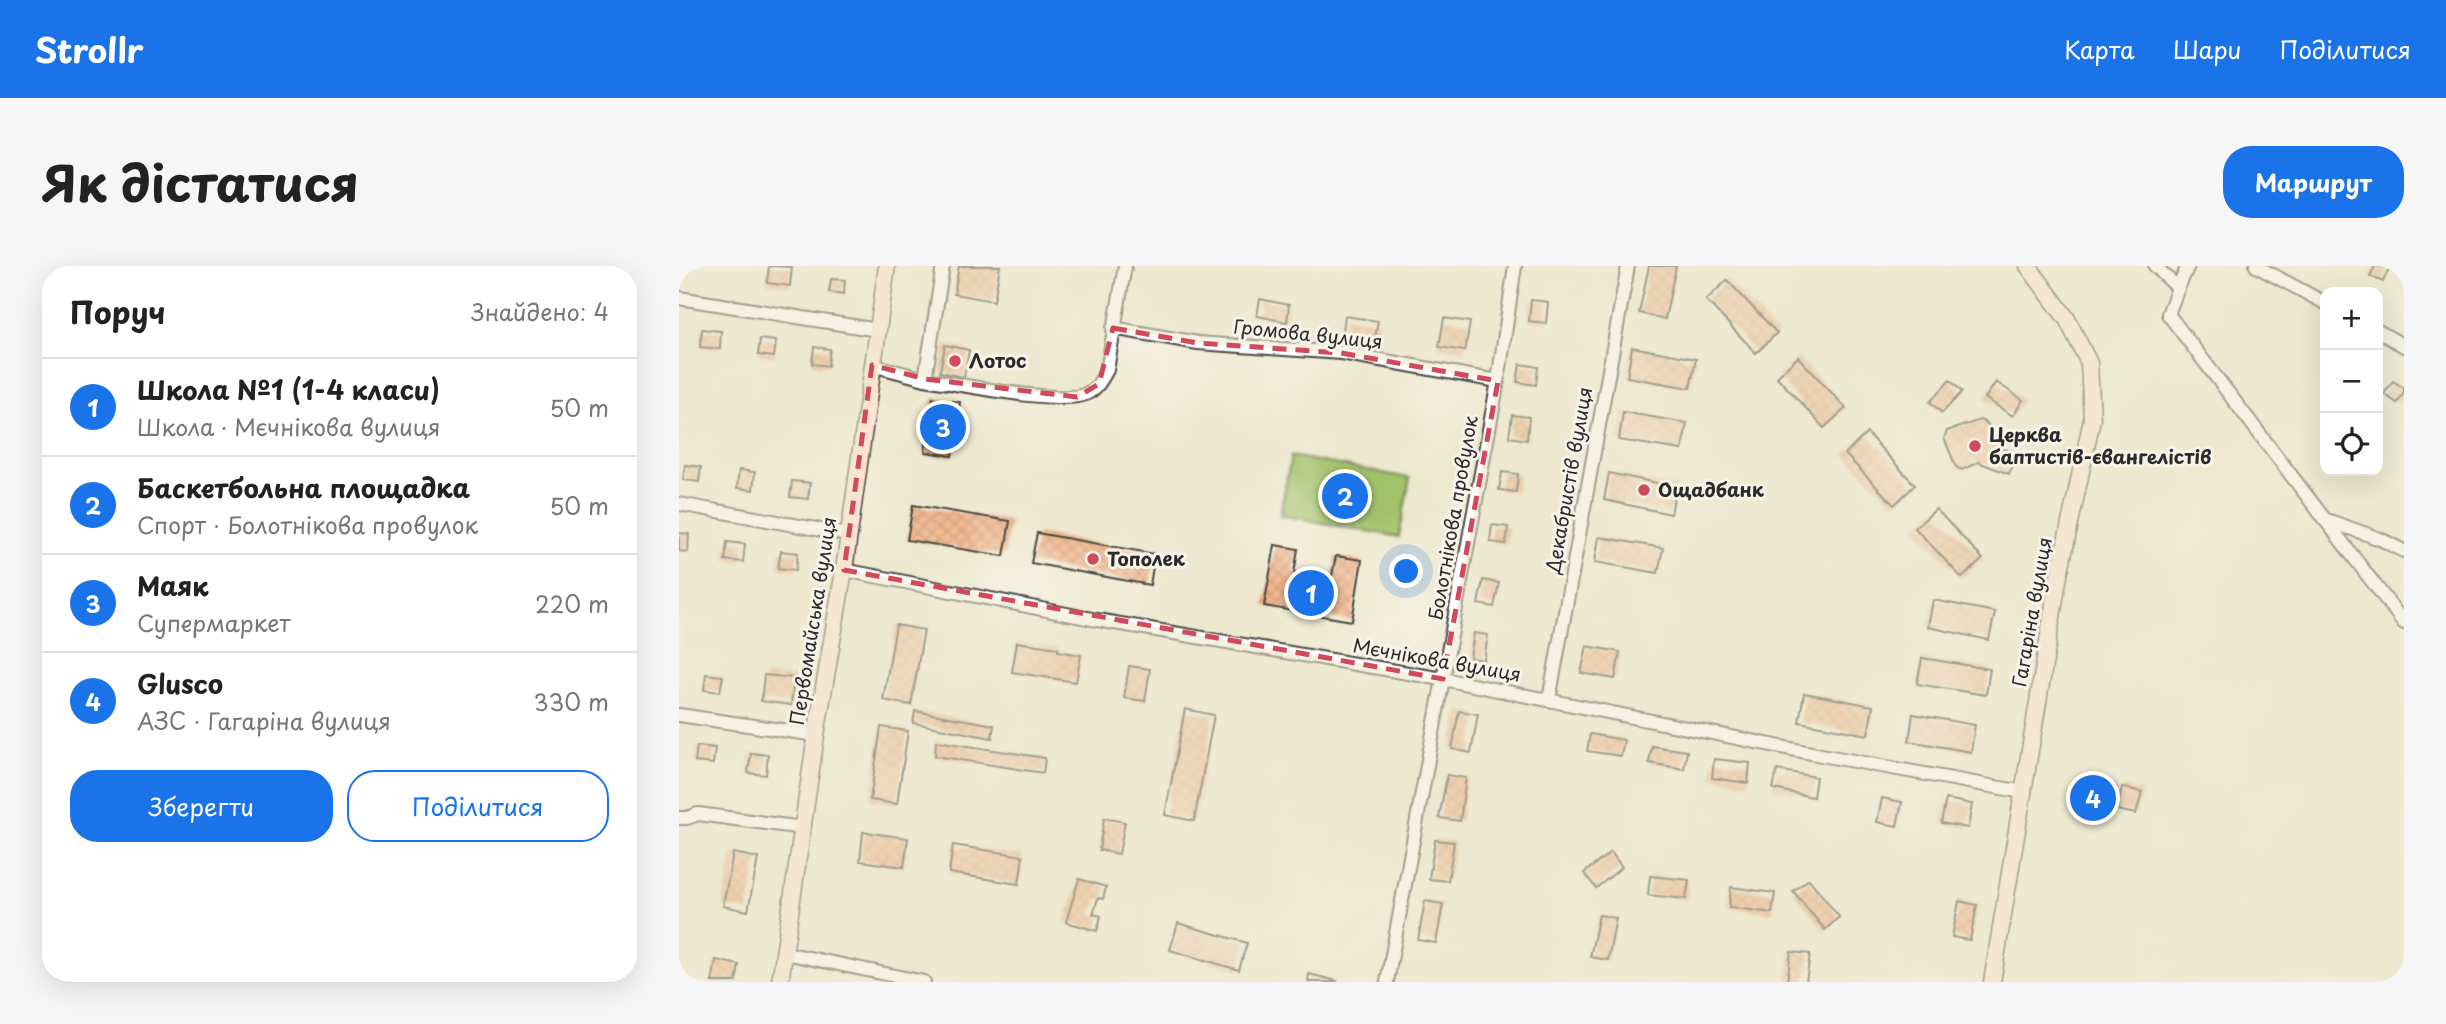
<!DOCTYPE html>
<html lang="uk">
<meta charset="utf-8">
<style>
body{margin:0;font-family:"Playpen Sans",sans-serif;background:#f6f6f6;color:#222}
.controls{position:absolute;right:21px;top:21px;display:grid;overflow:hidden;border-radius:14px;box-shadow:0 7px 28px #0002}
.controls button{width:63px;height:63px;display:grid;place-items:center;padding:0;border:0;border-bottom:2px solid #e0e0e0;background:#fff;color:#222;font:35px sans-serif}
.you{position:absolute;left:728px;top:306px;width:24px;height:24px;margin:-18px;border:5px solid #fff;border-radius:50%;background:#1a73e8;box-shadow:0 0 0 10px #1a73e833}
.badge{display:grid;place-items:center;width:46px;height:46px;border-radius:50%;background:#1a73e8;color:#fff;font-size:23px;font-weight:700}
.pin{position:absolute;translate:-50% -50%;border:4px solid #fff;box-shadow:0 2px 7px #0006}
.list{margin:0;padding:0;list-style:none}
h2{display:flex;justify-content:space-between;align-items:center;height:91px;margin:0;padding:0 28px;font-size:30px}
h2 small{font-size:23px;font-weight:400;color:#767676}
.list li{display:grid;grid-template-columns:46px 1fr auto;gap:21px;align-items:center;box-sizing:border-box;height:98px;padding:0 28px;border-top:2px solid #e0e0e0}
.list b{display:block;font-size:26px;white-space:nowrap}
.list p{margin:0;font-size:23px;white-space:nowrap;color:#767676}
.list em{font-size:23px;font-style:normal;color:#767676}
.actions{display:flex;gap:14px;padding:21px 28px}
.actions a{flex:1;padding:16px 0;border:2px solid #1a73e8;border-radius:28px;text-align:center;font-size:24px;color:#1a73e8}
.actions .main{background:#1a73e8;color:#fff}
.icon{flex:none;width:38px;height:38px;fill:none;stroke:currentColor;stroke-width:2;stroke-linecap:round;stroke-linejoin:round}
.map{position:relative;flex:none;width:1725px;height:716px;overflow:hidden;border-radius:28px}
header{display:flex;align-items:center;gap:42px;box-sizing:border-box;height:98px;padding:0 35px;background:#1a73e8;color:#fff}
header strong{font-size:33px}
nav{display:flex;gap:38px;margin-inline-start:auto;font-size:24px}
.intro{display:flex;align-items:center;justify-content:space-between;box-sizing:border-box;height:168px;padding:0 42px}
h1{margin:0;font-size:49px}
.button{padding:18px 32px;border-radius:28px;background:#1a73e8;color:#fff;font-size:24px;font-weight:700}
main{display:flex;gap:42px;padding:0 42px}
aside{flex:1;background:#fff;border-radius:28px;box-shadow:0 7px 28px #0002}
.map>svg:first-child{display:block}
.pitch{fill:#a2c26a;stroke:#66764a;stroke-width:2}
.building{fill:url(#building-cross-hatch)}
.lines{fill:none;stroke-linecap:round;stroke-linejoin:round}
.minor-casing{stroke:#484743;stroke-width:16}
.secondary-casing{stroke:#484743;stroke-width:19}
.minor{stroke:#fff;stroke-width:12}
.secondary{stroke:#fde4d1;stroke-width:16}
.marked{fill:none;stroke:#d1495b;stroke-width:5;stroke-dasharray:14 9;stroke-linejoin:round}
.poi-dot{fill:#d1495b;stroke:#f7f3e8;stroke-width:2.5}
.labels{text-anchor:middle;stroke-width:6;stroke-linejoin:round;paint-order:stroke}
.street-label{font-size:19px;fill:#2b2b2b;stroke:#f7f3e8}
.poi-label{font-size:19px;font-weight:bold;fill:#2b2b2b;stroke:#f7f3e8;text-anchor:start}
</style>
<header>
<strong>Strollr</strong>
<nav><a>Карта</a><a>Шари</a><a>Поділитися</a></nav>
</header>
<div class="intro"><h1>Як дістатися</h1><a class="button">Маршрут</a></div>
<main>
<aside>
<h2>Поруч<small>Знайдено: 4</small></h2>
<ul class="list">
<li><span class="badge">1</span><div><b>Школа №1 (1-4 класи)</b><p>Школа · Мєчнікова вулиця</p></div><em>50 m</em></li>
<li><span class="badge">2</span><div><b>Баскетбольна площадка</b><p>Спорт · Болотнікова провулок</p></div><em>50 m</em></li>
<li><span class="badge">3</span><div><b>Маяк</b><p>Супермаркет</p></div><em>220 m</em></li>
<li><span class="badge">4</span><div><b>Glusco</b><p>АЗС · Гагаріна вулиця</p></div><em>330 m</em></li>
</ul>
<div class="actions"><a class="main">Зберегти</a><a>Поділитися</a></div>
</aside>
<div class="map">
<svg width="1725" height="716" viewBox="0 0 1725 716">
<defs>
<pattern id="building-cross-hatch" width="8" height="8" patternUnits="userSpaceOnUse" patternTransform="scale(1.75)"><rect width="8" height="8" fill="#f1b185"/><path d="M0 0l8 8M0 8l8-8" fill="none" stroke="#cf9873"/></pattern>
</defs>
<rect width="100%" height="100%" fill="#f7f3e8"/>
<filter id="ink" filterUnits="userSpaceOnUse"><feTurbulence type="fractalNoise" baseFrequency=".0143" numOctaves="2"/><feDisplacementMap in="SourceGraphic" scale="14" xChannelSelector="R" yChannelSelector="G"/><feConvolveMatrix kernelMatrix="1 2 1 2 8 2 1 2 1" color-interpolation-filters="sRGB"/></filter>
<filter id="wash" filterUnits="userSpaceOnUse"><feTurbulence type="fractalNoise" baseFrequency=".00686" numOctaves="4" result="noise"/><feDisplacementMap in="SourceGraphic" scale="28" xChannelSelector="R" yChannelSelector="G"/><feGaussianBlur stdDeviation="1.57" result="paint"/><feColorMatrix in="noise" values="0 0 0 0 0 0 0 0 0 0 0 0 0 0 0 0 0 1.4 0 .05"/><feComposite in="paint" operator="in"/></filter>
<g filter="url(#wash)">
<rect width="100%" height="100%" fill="#ede8ce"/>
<!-- pitch -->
<polygon class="pitch" points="612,190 731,212 720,271 601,249"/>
<g id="blocks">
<!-- building -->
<g class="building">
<polygon points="90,0 113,1 111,20 88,17"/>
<polygon points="280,0 321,0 315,35 275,28"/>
<polygon points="970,0 997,0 986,53 960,47"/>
<polygon points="1696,0 1711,0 1704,16 1691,10"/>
<polygon points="152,13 166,14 165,28 150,26"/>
<polygon points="1048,14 1098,67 1077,87 1027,34"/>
<polygon points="581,33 610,39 608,56 578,50"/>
<polygon points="852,34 869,36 867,57 850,55"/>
<polygon points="666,50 699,55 695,76 663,71"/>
<polygon points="765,52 791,56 786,85 760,81"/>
<polygon points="23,63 42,65 41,83 21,81"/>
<polygon points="81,73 97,75 95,91 79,89"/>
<polygon points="266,79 290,84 285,111 261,106"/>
<polygon points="135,81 151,83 149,100 133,98"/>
<polygon points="953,81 1017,93 1011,122 948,111"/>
<polygon points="1119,91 1167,142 1145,162 1098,111"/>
<polygon points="841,98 859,101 857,119 838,116"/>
<polygon points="1271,114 1283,126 1263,147 1251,136"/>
<polygon points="1714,115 1725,122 1725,127 1718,137 1705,128"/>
<polygon points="1317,116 1344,134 1334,150 1306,132"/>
<polygon points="254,132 281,136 273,190 246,186"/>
<polygon points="944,146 1008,157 1003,184 940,174"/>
<polygon points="833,149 850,151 848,174 830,171"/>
<polygon points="1301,154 1308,157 1314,170 1312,174 1323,179 1322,182 1339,188 1330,208 1299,196 1283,204 1277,201 1265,172 1268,165"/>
<polygon points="1188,167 1236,219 1215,239 1166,188"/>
<polygon points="6,199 22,201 20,216 4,214"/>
<polygon points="60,204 76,206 74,224 58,222"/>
<polygon points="823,206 839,208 837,226 820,224"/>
<polygon points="930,207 997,221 992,248 925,234"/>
<polygon points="113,215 131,217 129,233 111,231"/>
<polygon points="234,239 331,255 325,290 228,274"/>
<polygon points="1257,243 1304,293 1283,312 1236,262"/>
<polygon points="813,259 829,261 827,278 811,276"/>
<polygon points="0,267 10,268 9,286 0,285"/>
<polygon points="358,267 476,288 471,319 352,297"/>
<polygon points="920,271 984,282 979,307 916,296"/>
<polygon points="48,276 66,278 64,296 46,294"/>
<polygon points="596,279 619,283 615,307 652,314 657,290 683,294 673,355 585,340"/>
<polygon points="102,285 119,287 117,304 99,302"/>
<polygon points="804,314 820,317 815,341 799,338"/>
<polygon points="1254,334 1316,346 1310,374 1249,361"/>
<polygon points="217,359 245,364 232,439 204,434"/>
<polygon points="795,367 809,369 805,394 791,392"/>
<polygon points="338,376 379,382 379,385 402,389 397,416 333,406"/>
<polygon points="908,380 941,386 936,413 902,407"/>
<polygon points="1243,392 1311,403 1307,429 1238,418"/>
<polygon points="450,400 471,403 466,435 445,432"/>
<polygon points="27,408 44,410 41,426 25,424"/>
<polygon points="85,409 115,412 112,439 82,435"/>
<polygon points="1125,427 1194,440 1189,469 1120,456"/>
<polygon points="506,443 535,449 515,555 486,549"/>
<polygon points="236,445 315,459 313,472 234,457"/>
<polygon points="780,445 799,448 792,487 773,483"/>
<polygon points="1234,448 1296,459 1292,486 1230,475"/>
<polygon points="202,461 229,465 218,538 191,534"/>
<polygon points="911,468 945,474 942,490 908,485"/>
<polygon points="257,475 366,492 364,507 256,490"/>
<polygon points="18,480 36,482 34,498 16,496"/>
<polygon points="973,480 1008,485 1005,503 970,497"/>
<polygon points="72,487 89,489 87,509 69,507"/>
<polygon points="1035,493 1071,497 1069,517 1033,512"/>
<polygon points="1098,504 1137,511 1134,531 1094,523"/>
<polygon points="768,509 787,512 781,555 760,552"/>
<polygon points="1410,516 1438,522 1434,540 1406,534"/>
<polygon points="1443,521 1463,526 1457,548 1438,544"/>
<polygon points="1203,532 1223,536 1218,560 1198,556"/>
<polygon points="1267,533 1293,538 1289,562 1262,557"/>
<polygon points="425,552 446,556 440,588 420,584"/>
<polygon points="184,566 229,572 225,601 181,595"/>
<polygon points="756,574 775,576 769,615 750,613"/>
<polygon points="274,579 344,590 340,618 270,607"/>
<polygon points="932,586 943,601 917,622 905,607"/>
<polygon points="54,587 79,592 69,645 44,640"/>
<polygon points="971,610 1010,614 1007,633 969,629"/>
<polygon points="400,613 427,621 424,633 419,632 414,648 422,650 418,665 387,656"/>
<polygon points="1130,613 1160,651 1146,664 1114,625"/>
<polygon points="1052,621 1096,627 1093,647 1050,641"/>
<polygon points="746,635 764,638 757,677 739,674"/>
<polygon points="1280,635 1298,639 1291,674 1273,671"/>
<polygon points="920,649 937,652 929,694 911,691"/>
<polygon points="499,657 568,677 560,704 491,684"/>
<polygon points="1112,686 1131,688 1127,716 1108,716"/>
<polygon points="37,694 60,699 57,716 33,716"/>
<polygon points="630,708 658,715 657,716 629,716"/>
</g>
</g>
</g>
<g filter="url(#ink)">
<use href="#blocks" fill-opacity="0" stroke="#484743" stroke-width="2"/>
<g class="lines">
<!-- minor casing -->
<g class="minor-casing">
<g id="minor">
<polyline points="1476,0 1499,22 1489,48 1725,357"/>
<polyline points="1577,0 1646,37"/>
<polyline points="1499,22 1509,0"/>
<polyline points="0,32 199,64"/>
<polyline points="434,62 519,77 662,87 819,115"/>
<polyline points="1699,65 1725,80"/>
<polyline points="193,99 246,113 264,0"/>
<path d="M246 113C279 118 381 139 407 128 418 123 422 114 428 104L446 0"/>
<polyline points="0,238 170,269"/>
<polyline points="1645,253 1701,273 1725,285"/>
<polyline points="165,304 418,354 764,413 1142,489 1344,526"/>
<polyline points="870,434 949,0"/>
<polyline points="0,449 137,469"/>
<polyline points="0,552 8,552 19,548 124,562"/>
<polyline points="106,687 245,716"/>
<polyline points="708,716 819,115 836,0"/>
</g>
</g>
<!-- secondary casing -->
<g class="secondary-casing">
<g id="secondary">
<polyline points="101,716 137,469 165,304 208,0"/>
<polyline points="1313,716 1379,314 1413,153 1410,97 1388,53 1349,0"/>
</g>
</g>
<!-- minor -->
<use href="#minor" class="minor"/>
<!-- secondary -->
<use href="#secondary" class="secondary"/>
</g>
</g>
<!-- marked area -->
<path d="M0 0H1725V716H0ZM434 62 519 77 662 87 819 115 764 413 165 304 193 99 246 113 398 131 420 118Z" fill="#ede8ce" fill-opacity=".55" fill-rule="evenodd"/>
<path class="marked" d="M434 62 519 77 662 87 819 115 764 413 165 304 193 99 246 113 398 131 420 118Z"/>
<!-- markers -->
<g class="poi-dot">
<circle cx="276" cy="95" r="7"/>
<circle cx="1296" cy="180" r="7"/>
<circle cx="965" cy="224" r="7"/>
<circle cx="414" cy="293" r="7"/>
</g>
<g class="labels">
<!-- street labels -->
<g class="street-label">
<text transform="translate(629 68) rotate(6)" y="7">Громова вулиця</text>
<text transform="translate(890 214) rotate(-80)" y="7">Декабристів вулиця</text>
<text transform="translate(774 252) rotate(-80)" y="7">Болотнікова провулок</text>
<text transform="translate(1353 346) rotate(-80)" y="7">Гагаріна вулиця</text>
<text transform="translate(134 355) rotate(-81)" y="7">Первомайська вулиця</text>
<text transform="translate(758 394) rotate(10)" y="7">Мєчнікова вулиця</text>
</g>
<!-- poi labels -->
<g class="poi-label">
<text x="290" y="102">Лотос</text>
<text x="1310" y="176">Церква<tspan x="1310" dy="22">баптистів-євангелістів</tspan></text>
<text x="979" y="231">Ощадбанк</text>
<text x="428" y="300">Тополек</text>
</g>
</g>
</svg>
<div class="controls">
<button>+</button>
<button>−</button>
<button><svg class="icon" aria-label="locate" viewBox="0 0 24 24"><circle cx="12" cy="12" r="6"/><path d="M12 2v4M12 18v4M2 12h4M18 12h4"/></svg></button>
</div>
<div class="you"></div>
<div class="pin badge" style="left:632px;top:327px">1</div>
<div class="pin badge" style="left:666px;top:230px">2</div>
<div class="pin badge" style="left:264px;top:161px">3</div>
<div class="pin badge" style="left:1414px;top:532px">4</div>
</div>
</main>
